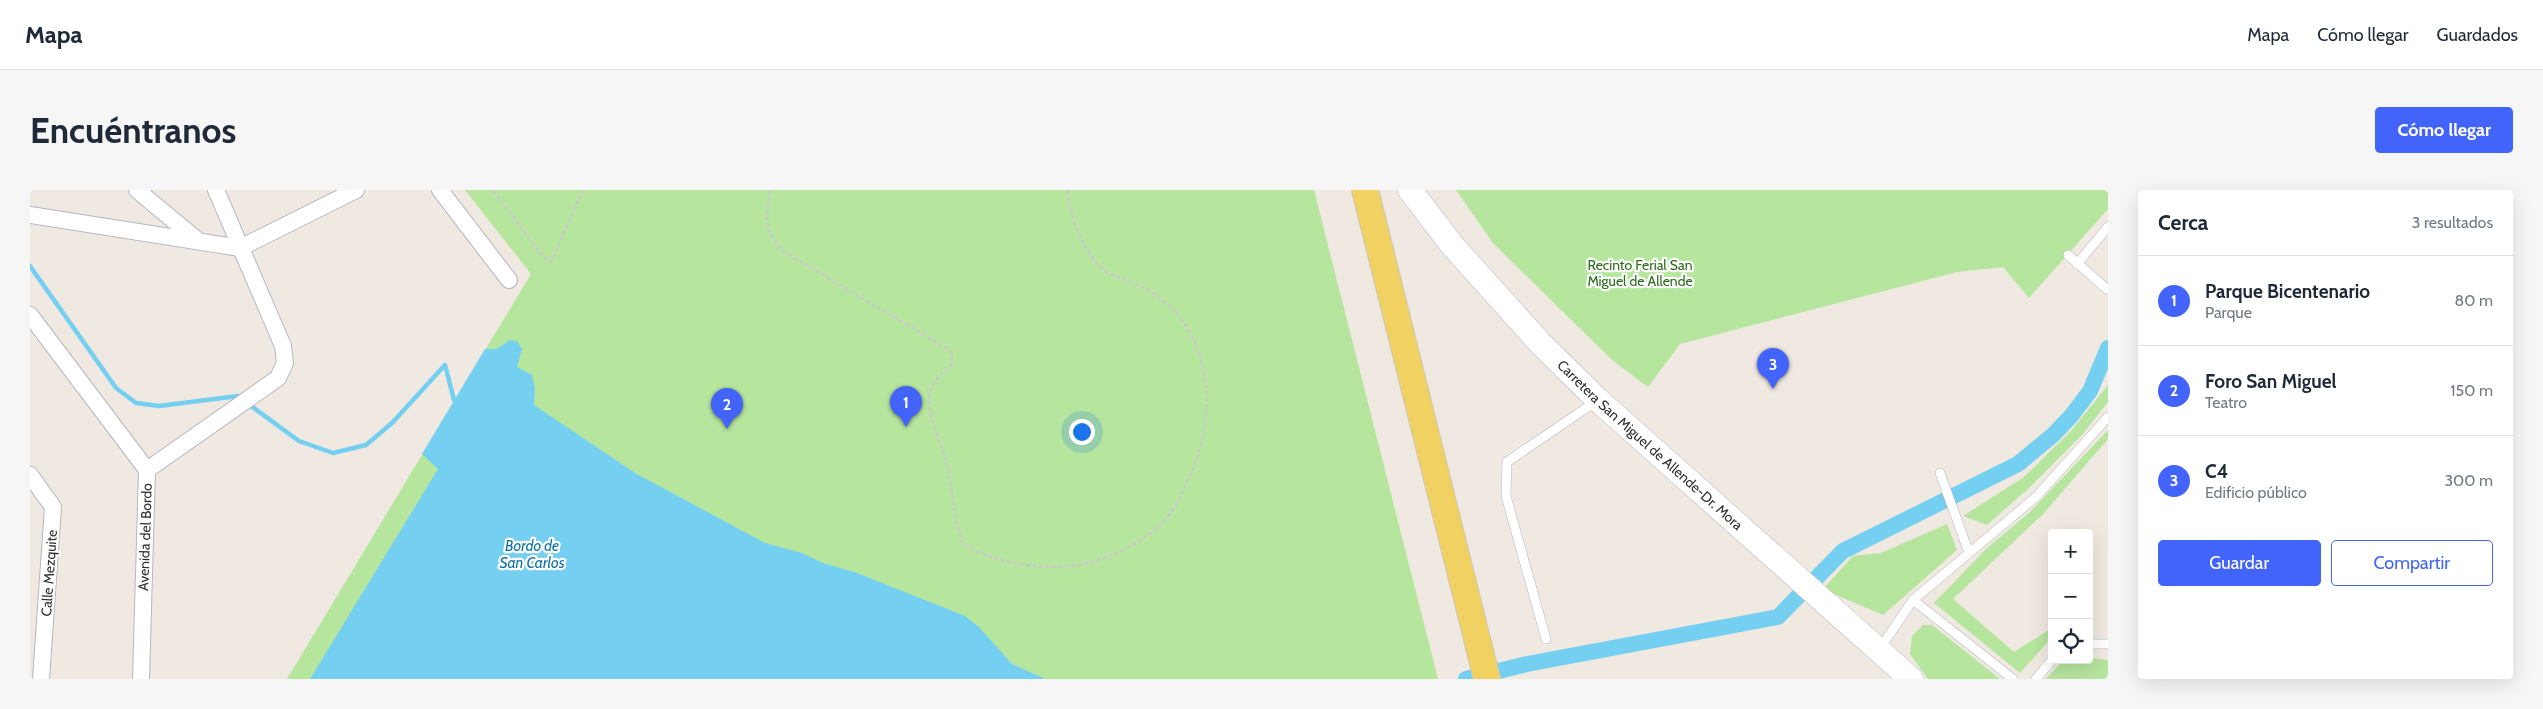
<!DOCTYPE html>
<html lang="es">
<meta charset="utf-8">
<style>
body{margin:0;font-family:Cabin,sans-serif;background:#f6f6f7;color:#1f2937}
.controls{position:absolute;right:15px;bottom:15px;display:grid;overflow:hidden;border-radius:5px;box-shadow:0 5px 20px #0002}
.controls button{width:45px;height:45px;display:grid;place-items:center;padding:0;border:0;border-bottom:1px solid #e0e1e3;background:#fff;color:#1f2937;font:25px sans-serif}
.you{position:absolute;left:1051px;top:241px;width:18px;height:18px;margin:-12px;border:4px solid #fff;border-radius:50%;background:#1a73e8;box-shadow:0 0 0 8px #1a73e833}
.badge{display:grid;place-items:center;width:32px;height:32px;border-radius:50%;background:#4264fb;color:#fff;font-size:16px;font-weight:700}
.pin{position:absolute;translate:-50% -41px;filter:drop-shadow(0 1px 2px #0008)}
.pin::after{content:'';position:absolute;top:26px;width:18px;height:15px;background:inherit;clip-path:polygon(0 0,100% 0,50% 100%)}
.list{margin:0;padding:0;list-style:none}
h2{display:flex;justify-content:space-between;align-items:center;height:65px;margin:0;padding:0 20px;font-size:21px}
h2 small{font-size:16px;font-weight:400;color:#747a83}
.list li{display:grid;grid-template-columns:32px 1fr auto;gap:15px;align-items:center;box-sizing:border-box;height:90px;padding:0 20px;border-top:1px solid #e0e1e3}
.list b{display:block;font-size:19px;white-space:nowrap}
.list p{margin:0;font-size:16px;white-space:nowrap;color:#747a83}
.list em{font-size:16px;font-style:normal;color:#747a83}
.actions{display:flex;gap:10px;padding:15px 20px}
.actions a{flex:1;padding:11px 0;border:1px solid #4264fb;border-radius:5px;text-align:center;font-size:18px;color:#4264fb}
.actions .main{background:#4264fb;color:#fff}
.icon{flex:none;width:28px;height:28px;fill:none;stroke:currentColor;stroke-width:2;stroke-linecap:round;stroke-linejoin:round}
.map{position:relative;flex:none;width:2078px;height:489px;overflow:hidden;border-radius:5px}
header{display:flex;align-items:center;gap:30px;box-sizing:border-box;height:70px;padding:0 25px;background:#fff;border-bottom:1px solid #e0e1e3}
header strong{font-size:24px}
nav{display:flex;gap:28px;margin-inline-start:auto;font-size:18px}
.intro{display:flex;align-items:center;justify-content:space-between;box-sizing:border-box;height:120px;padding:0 30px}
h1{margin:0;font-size:35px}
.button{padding:12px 22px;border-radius:5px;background:#4264fb;color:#fff;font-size:18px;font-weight:700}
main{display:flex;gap:30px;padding:0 30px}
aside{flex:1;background:#fff;border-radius:5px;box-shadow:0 5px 20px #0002}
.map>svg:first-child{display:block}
.green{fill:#b6e59e}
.water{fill:#75cff0}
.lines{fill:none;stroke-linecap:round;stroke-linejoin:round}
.stream{stroke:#75cff0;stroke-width:4.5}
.canal{stroke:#75cff0;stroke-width:16}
.lane-casing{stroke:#b4b7c1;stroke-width:10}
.street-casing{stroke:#b4b7c1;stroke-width:18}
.secondary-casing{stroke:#b4b7c1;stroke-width:25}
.primary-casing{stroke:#c9c9c9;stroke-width:28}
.path{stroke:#c9c9c9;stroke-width:2.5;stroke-dasharray:4 2.5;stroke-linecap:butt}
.lane{stroke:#fff;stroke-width:9}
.street{stroke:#fff;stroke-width:16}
.secondary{stroke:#fff;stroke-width:24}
.primary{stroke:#f2d163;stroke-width:26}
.labels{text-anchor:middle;stroke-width:4.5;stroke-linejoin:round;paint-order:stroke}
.park-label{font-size:14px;fill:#2c6e1b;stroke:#fff}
.street-label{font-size:14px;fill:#2e2e2e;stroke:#fff}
.water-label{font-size:15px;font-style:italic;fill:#0d6fa3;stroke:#fff}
</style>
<header>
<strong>Mapa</strong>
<nav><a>Mapa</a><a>Cómo llegar</a><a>Guardados</a></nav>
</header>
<div class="intro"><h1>Encuéntranos</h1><a class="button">Cómo llegar</a></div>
<main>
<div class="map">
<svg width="2078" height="489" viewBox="0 0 2078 489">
<rect width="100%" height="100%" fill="#efe9e1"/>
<!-- green -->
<g class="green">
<polygon points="435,0 1284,0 1408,489 257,489 501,84"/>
<polygon points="1426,0 2078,0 2078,19 1999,108 1973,77 1927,82 1650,154 1618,197 1582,170 1463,53"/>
<polygon points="2078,195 2078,212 2051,246 1999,298 1957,335 1933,326 1994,287 2041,241"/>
<polygon points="2078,240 2078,249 2013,324 1923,409 1984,462 2022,438 2022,447 1990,483 1904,413 1956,359 2000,322"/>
<polygon points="1917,334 1927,360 1853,425 1804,404 1795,397 1823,366 1851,363"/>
<polygon points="1893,435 1902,435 1970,489 1898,489 1880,464 1882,446"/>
<polygon points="2059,468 2078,470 2078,489 2016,489 2033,470 2059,470"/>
</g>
<!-- water -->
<polygon class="water" points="480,150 487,151 492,159 487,177 502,185 505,199 504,215 605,283 735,353 772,363 793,373 827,383 935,426 950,438 982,474 1015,489 280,489 408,279 392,264 455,159 467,159"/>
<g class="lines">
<!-- stream -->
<g class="stream">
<polyline points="0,76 86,198 106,213 129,216 208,206 211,209"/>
<polyline points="217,213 269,251 303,263 336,255 362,233 415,175 424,210"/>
</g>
<!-- canal -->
<polyline class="canal" points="1436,489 1497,474 1748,427 1813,361 1988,274 2023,245 2042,225 2060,201 2078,158"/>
<!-- lane casing -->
<g class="lane-casing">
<g id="lane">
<polyline points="2038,65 2078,100"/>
<polyline points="2047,74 2078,37"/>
<polyline points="1910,283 1939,363"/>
<polyline points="1883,410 1983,489"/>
<polyline points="1516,449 1476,306 1477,272 1568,210"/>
<polyline points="2059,454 2078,454"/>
<polyline points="1849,460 1883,410 2006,307 2078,227"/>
<polyline points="2006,489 2022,470"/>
</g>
</g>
<!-- street casing -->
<g class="street-casing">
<g id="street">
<polyline points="107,0 166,49"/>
<polyline points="410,0 479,90"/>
<polyline points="0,25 210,58 326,0"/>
<polyline points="0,125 117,280 111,489"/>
<polyline points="117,280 248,188 255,173 253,156 186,0"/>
<polyline points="0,285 23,317 11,489"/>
</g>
</g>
<!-- secondary casing -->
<g class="secondary-casing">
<g id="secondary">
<path id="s1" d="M1380 0 1422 55 1511 154 1568 210 1881 489"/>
</g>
</g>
<!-- primary casing -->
<g class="primary-casing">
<polyline id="primary" points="1335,0 1457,489"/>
</g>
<!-- path -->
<g class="path">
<polyline points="463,0 510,63 521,72 553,0"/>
<path d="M740 0C736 28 733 41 754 62L918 159 922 164 921 175C913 183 903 190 900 201 895 225 912 252 917 275 923 302 924 329 933 354 974 376 1020 383 1065 371 1094 363 1125 345 1143 320 1149 311 1153 300 1158 290 1186 234 1186 151 1132 110 1121 101 1109 95 1096 90 1089 87 1080 85 1075 81 1053 63 1041 27 1037 0"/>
</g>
<!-- lane -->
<use href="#lane" class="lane"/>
<!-- street -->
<use href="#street" class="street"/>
<!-- secondary -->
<use href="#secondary" class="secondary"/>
<!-- primary -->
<use href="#primary" class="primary"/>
</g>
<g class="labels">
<!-- park labels -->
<g class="park-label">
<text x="1610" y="80">Recinto Ferial San<tspan x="1610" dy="16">Miguel de Allende</tspan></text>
</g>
<!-- street labels -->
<g class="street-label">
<text dy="5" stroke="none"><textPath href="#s1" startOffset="351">Carretera San Miguel de Allende-Dr. Mora</textPath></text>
<text transform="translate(115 347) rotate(-88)" y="5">Avenida del Bordo</text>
<text transform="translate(19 383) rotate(-86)" y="5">Calle Mezquite</text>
</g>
<!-- water labels -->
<g class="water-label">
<text x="502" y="361">Bordo de<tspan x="502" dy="17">San Carlos</tspan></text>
</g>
</g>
</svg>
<div class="controls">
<button>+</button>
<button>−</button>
<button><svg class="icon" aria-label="locate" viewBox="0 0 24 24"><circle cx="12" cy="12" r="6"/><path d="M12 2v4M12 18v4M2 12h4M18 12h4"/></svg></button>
</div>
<div class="you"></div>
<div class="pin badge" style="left:876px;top:237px">1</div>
<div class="pin badge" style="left:697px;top:239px">2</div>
<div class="pin badge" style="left:1743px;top:199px">3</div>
</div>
<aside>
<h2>Cerca<small>3 resultados</small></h2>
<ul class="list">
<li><span class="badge">1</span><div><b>Parque Bicentenario</b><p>Parque</p></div><em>80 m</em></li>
<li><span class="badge">2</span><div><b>Foro San Miguel</b><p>Teatro</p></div><em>150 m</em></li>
<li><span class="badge">3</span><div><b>C4</b><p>Edificio público</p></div><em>300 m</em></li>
</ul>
<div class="actions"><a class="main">Guardar</a><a>Compartir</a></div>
</aside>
</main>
